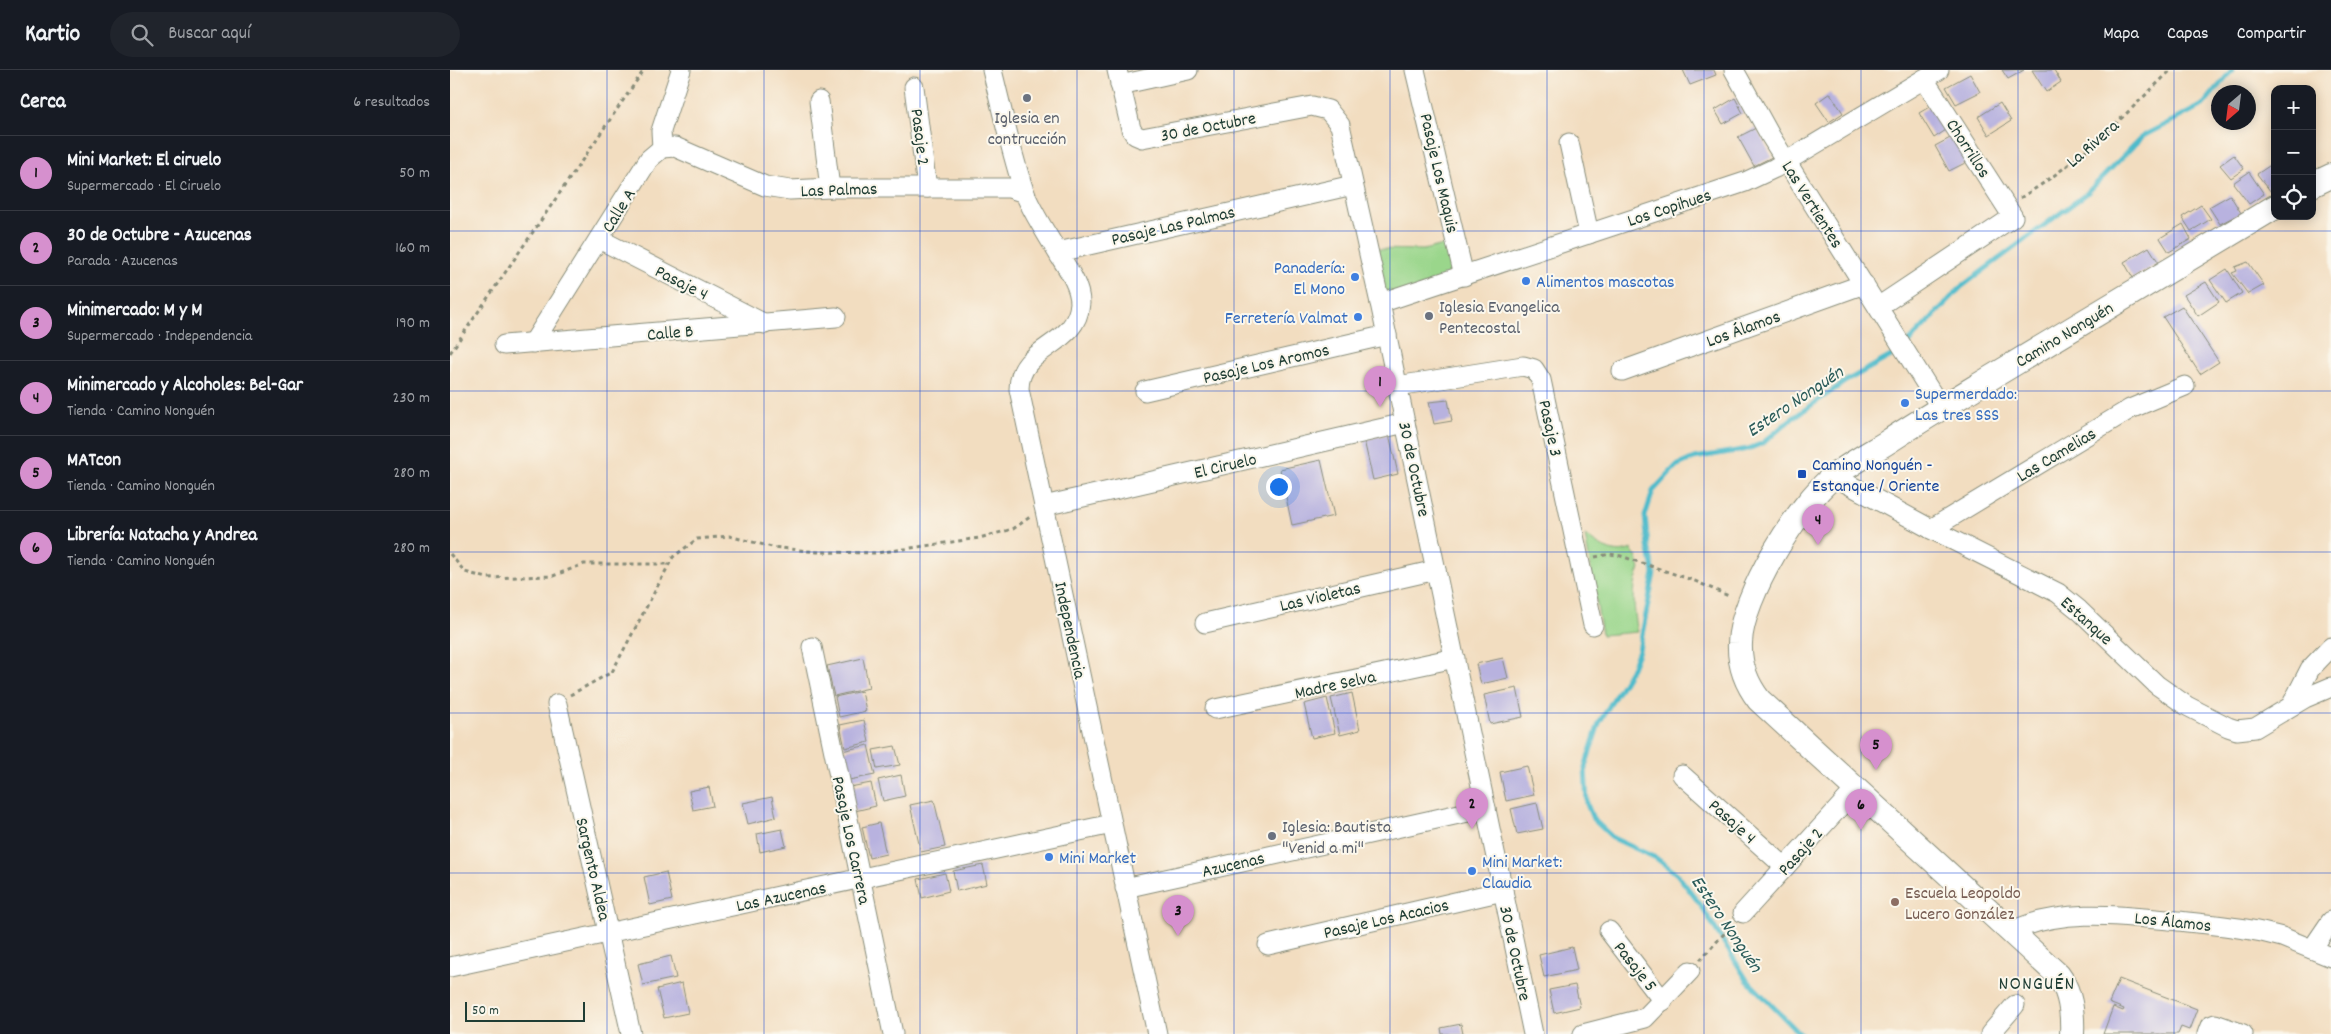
<!DOCTYPE html>
<html lang="es">
<meta charset="utf-8">
<style>
body{margin:0;font-family:Dekko,sans-serif;background:#20242c;color:#f1f3f6}
.controls{position:absolute;right:15px;top:15px;display:grid;overflow:hidden;border-radius:10px;box-shadow:0 2px 12px #0003}
.controls button{width:45px;height:45px;display:grid;place-items:center;padding:0;border:0;border-bottom:1px solid #363941;background:#171b24;color:#f1f3f6;font:25px sans-serif}
.compass{position:absolute;left:1761px;top:15px;width:45px;height:45px;border-radius:50%;background:#171b24;box-shadow:0 2px 12px #0003;rotate:208deg}
.scale{position:absolute;left:15px;bottom:12px;width:120px;box-sizing:border-box;padding-left:5px;border:2px solid #1f3d34;border-top:0;font-size:14px;line-height:18px;white-space:nowrap;color:#1f3d34;-webkit-text-stroke:4px #fbf7ec;paint-order:stroke}
.you{position:absolute;left:828px;top:416px;width:18px;height:18px;margin:-12px;border:4px solid #fff;border-radius:50%;background:#1a73e8;box-shadow:0 0 0 8px #1a73e833}
.badge{display:grid;place-items:center;width:32px;height:32px;border-radius:50%;background:#d690ce;color:#111;font-size:16px;font-weight:700}
.pin{position:absolute;translate:-50% -41px;filter:drop-shadow(0 1px 2px #0008)}
.pin::after{content:'';position:absolute;top:26px;width:18px;height:15px;background:inherit;clip-path:polygon(0 0,100% 0,50% 100%)}
.list{margin:0;padding:0;list-style:none}
h2{display:flex;justify-content:space-between;align-items:center;height:65px;margin:0;padding:0 20px;font-size:21px}
h2 small{font-size:16px;font-weight:400;color:#9ea1a6}
.list li{display:grid;grid-template-columns:32px 1fr auto;gap:15px;align-items:center;box-sizing:border-box;height:75px;padding:0 20px;border-top:1px solid #363941}
.list b{display:block;font-size:19px;white-space:nowrap}
.list p{margin:0;font-size:16px;white-space:nowrap;color:#9ea1a6}
.list em{font-size:16px;font-style:normal;color:#9ea1a6}
.icon{flex:none;width:28px;height:28px;fill:none;stroke:currentColor;stroke-width:2;stroke-linecap:round;stroke-linejoin:round}
.map{position:relative;flex:none;width:1881px;height:964px;overflow:hidden}
header{display:flex;align-items:center;gap:30px;box-sizing:border-box;height:70px;padding:0 25px;background:#171b24;border-bottom:1px solid #363941}
header strong{font-size:24px}
nav{display:flex;gap:28px;margin-inline-start:auto;font-size:18px}
.search{width:350px;height:45px;background:#20242c;display:flex;align-items:center;gap:12px;box-sizing:border-box;padding:0 18px;border-radius:28px;color:#9ea1a6;font-size:19px}
main{display:flex}
aside{flex:1;background:#171b24}
.map>svg:first-child{display:block}
.green{fill:#9ad68b;stroke:#5c8a60}
.lines{fill:none;stroke-linecap:round;stroke-linejoin:round}
.stream{stroke:#4fbbcb;stroke-width:5}
.building{fill:#b8b2df}
.minor-casing{stroke:#888d7a;stroke-width:21}
.major-casing{stroke:#888d7a;stroke-width:26}
.path{stroke:#888d7a;stroke-width:3;stroke-dasharray:4 4;stroke-linecap:butt}
.minor{stroke:#fff;stroke-width:19}
.major{stroke:#fff;stroke-width:24}
.grid{fill:none;stroke:#1d4ed8;stroke-width:1;stroke-opacity:0.55}
.worship-dot{fill:#6b7280;stroke:#fbf7ec;stroke-width:2}
.shop-dot{fill:#3f7fe0;stroke:#fbf7ec;stroke-width:2}
.transit-dot{fill:#1a4fb4;stroke:#fbf7ec;stroke-width:2}
.education-dot{fill:#8d6e63;stroke:#fbf7ec;stroke-width:2}
.labels{text-anchor:middle;stroke-width:4;stroke-linejoin:round;paint-order:stroke}
.worship-label{font-size:18px;fill:#5b616d;stroke:#fbf7ec;text-anchor:start}
.street-label{font-size:18px;fill:#1f3d34;stroke:#fbf7ec}
.shop-label{font-size:18px;fill:#366cbe;stroke:#fbf7ec;text-anchor:start}
.transit-label{font-size:18px;fill:#164399;stroke:#fbf7ec;text-anchor:start}
.education-label{font-size:18px;fill:#785e54;stroke:#fbf7ec;text-anchor:start}
.water-label{font-size:19px;font-style:italic;fill:#2b5c5a;stroke:#fbf7ec}
.quarter-label{font-size:20px;letter-spacing:1px;fill:#1f3d34;stroke:#fbf7ec}
</style>
<header>
<strong>Kartio</strong>
<div class="search"><svg class="icon" aria-label="search" viewBox="0 0 24 24"><circle cx="10" cy="10" r="6"/><path d="M15 15l6 6"/></svg>Buscar aquí</div>
<nav><a>Mapa</a><a>Capas</a><a>Compartir</a></nav>
</header>
<main>
<aside>
<h2>Cerca<small>6 resultados</small></h2>
<ul class="list">
<li><span class="badge">1</span><div><b>Mini Market: El ciruelo</b><p>Supermercado · El Ciruelo</p></div><em>50 m</em></li>
<li><span class="badge">2</span><div><b>30 de Octubre - Azucenas</b><p>Parada · Azucenas</p></div><em>160 m</em></li>
<li><span class="badge">3</span><div><b>Minimercado: M y M</b><p>Supermercado · Independencia</p></div><em>190 m</em></li>
<li><span class="badge">4</span><div><b>Minimercado y Alcoholes: Bel-Gar</b><p>Tienda · Camino Nonguén</p></div><em>230 m</em></li>
<li><span class="badge">5</span><div><b>MATcon</b><p>Tienda · Camino Nonguén</p></div><em>280 m</em></li>
<li><span class="badge">6</span><div><b>Librería: Natacha y Andrea</b><p>Tienda · Camino Nonguén</p></div><em>280 m</em></li>
</ul>
</aside>
<div class="map">
<svg width="1881" height="964" viewBox="0 0 1881 964">
<rect width="100%" height="100%" fill="#fbf7ec"/>
<filter id="ink" filterUnits="userSpaceOnUse"><feTurbulence type="fractalNoise" baseFrequency=".02" numOctaves="2"/><feDisplacementMap in="SourceGraphic" scale="10" xChannelSelector="R" yChannelSelector="G"/><feConvolveMatrix kernelMatrix="1 2 1 2 8 2 1 2 1" color-interpolation-filters="sRGB"/></filter>
<filter id="wash" filterUnits="userSpaceOnUse"><feTurbulence type="fractalNoise" baseFrequency=".0096" numOctaves="4" result="noise"/><feDisplacementMap in="SourceGraphic" scale="20" xChannelSelector="R" yChannelSelector="G"/><feGaussianBlur stdDeviation="1.12" result="paint"/><feColorMatrix in="noise" values="0 0 0 0 0 0 0 0 0 0 0 0 0 0 0 0 0 1.4 0 .05"/><feComposite in="paint" operator="in"/></filter>
<g filter="url(#wash)">
<rect width="100%" height="100%" fill="#f2ddc0"/>
<!-- green -->
<g class="green">
<polygon points="998,174 1009,204 932,230 926,179 973,180"/>
<path d="M1135 465C1148 475 1164 487 1181 479L1186 486 1190 499C1181 516 1184 544 1188 562L1152 565Z"/>
</g>
<g class="lines">
<!-- stream -->
<g class="stream">
<polyline points="1456,275 1511,217 1636,124 1693,66 1753,35 1782,0"/>
<polyline points="1350,964 1297,910 1250,834 1227,804 1206,788 1163,768 1143,749 1137,734 1135,697 1149,653 1182,598 1189,580 1204,503 1198,476 1195,446 1203,421 1226,396 1244,388 1298,379 1313,373 1340,350 1396,311 1450,281"/>
</g>
</g>
<g id="blocks">
<!-- building -->
<g class="building">
<polygon points="1233,0 1264,0 1266,5 1240,15"/>
<polygon points="1552,0 1574,0 1558,9"/>
<polygon points="1582,0 1604,0 1611,12 1596,22"/>
<polygon points="1520,4 1530,22 1506,34 1496,17"/>
<polygon points="1380,23 1393,43 1379,52 1366,33"/>
<polygon points="1285,28 1293,43 1273,54 1265,40"/>
<polygon points="1550,33 1561,51 1539,65 1528,47"/>
<polygon points="1481,36 1496,60 1484,68 1469,43"/>
<polygon points="1306,58 1322,87 1304,96 1288,67"/>
<polygon points="1502,67 1517,92 1499,101 1485,76"/>
<polygon points="1784,85 1794,99 1781,108 1770,95"/>
<polygon points="1822,94 1825,98 1825,120 1821,122 1807,104"/>
<polygon points="1799,102 1814,124 1799,134 1783,113"/>
<polygon points="1780,125 1791,143 1770,154 1759,137"/>
<polygon points="1751,135 1761,149 1741,161 1732,147"/>
<polygon points="1733,154 1741,169 1719,182 1710,168"/>
<polygon points="1699,177 1709,193 1683,208 1674,192"/>
<polygon points="1798,192 1814,215 1798,224 1782,203 1787,201 1785,197"/>
<polygon points="1777,199 1792,223 1776,233 1760,210"/>
<polygon points="1756,212 1769,232 1748,246 1734,225"/>
<polygon points="1732,236 1769,292 1750,304 1713,247"/>
<polygon points="998,330 1002,351 984,354 979,332"/>
<polygon points="939,364 948,404 923,410 914,370"/>
<polygon points="871,390 884,446 842,455 830,399"/>
<polygon points="413,588 419,618 384,626 377,596"/>
<polygon points="1053,588 1058,608 1031,614 1026,594"/>
<polygon points="1067,618 1073,647 1040,654 1034,625"/>
<polygon points="412,621 416,641 389,647 385,627"/>
<polygon points="902,623 910,660 890,665 881,628"/>
<polygon points="877,628 885,663 862,668 854,634"/>
<polygon points="414,650 419,672 395,678 390,655"/>
<polygon points="418,675 425,705 399,710 392,681"/>
<polygon points="445,676 450,695 427,699 423,680"/>
<polygon points="1077,696 1084,725 1056,731 1050,702"/>
<polygon points="451,705 455,726 433,731 428,710"/>
<polygon points="421,713 426,736 405,741 400,717"/>
<polygon points="259,717 263,736 243,740 239,721"/>
<polygon points="322,727 326,747 298,754 293,733"/>
<polygon points="484,730 495,777 471,782 460,735"/>
<polygon points="1087,733 1093,759 1067,764 1061,739"/>
<polygon points="429,753 436,784 419,788 412,757"/>
<polygon points="332,759 336,776 310,782 307,764"/>
<polygon points="533,795 537,814 507,821 503,801"/>
<polygon points="216,802 222,830 200,835 194,807"/>
<polygon points="495,803 499,821 472,828 468,809"/>
<polygon points="1122,877 1127,900 1094,907 1089,885"/>
<polygon points="221,886 226,908 193,915 188,894"/>
<polygon points="1669,909 1747,939 1739,960 1731,957 1728,964 1653,964 1663,937 1673,941 1674,939 1659,933"/>
<polygon points="232,913 238,943 214,948 207,919"/>
<polygon points="1125,915 1130,937 1104,943 1099,920"/>
<polygon points="1011,954 1013,964 992,964 991,958"/>
</g>
</g>
</g>
<g filter="url(#ink)">
<use href="#blocks" fill-opacity="0" stroke="#888d7a" stroke-width="1"/>
<g class="lines">
<!-- minor casing -->
<g class="minor-casing">
<g id="minor">
<path d="M542 0C552 40 561 82 574 121 582 143 598 165 609 185 618 199 630 216 630 233 627 278 569 275 569 319L707 964"/>
<polyline points="667,0 681,59 685,65 692,68 862,36 878,40 890,55 930,233 1083,964"/>
<polyline points="965,0 1014,206"/>
<polyline points="1284,0 1321,67 1491,338"/>
<polyline points="670,15 738,0"/>
<polyline points="464,17 477,118"/>
<polyline points="369,31 380,118"/>
<polyline points="1119,73 1139,164"/>
<polyline points="212,78 211,61 231,0"/>
<polyline points="149,169 315,254"/>
<polyline points="608,182 903,115"/>
<polyline points="930,233 1295,112 1325,98 1489,0"/>
<polyline points="1428,237 1563,147 1474,9"/>
<polyline points="83,273 199,89 212,78 225,77 315,116 340,120 380,118 559,118 575,123"/>
<polyline points="54,275 386,247"/>
<polyline points="1172,301 1414,214"/>
<polyline points="947,316 1073,296 1084,299 1091,310 1143,555"/>
<polyline points="695,321 937,265"/>
<polyline points="1383,406 1481,459 1608,523 1629,540 1707,615 1737,636 1778,657 1787,660 1805,658 1855,628 1881,617"/>
<polyline points="594,436 955,353"/>
<polyline points="1481,459 1680,339 1735,316"/>
<polyline points="755,553 986,500"/>
<polyline points="362,577 443,964"/>
<polyline points="107,634 181,964"/>
<polyline points="1841,636 1860,599 1881,577"/>
<polyline points="765,639 1005,588"/>
<polyline points="1232,705 1335,797"/>
<polyline points="675,818 1036,738"/>
<polyline points="1293,843 1406,719"/>
<polyline points="1159,861 1213,931"/>
<path d="M1562 861C1614 837 1673 846 1728 851 1756 854 1784 856 1812 862L1832 867 1881 887"/>
<polyline points="818,875 1053,821"/>
<polyline points="1862,879 1881,851"/>
<polyline points="0,897 662,754"/>
<polyline points="1133,964 1195,948 1240,901"/>
<polyline points="1540,964 1565,935"/>
<polyline points="1757,964 1760,956 1765,954 1793,964"/>
</g>
</g>
<!-- major casing -->
<g class="major-casing">
<g id="major">
<polyline points="1862,115 1881,106"/>
<path d="M1622 964C1623 943 1621 922 1608 905L1309 630C1296 613 1289 595 1290 573 1291 528 1348 434 1384 406 1400 394 1418 384 1436 373 1471 350 1506 329 1542 307 1636 251 1730 194 1825 137"/>
</g>
</g>
<!-- path -->
<g class="path">
<path d="M1570 128C1626 95 1674 46 1721 0"/>
<polyline points="0,283 194,0"/>
<polyline points="0,484 15,502 37,508 103,506 134,494 219,494"/>
<polyline points="1145,487 1160,484 1171,486 1245,511 1281,527"/>
<polyline points="120,625 162,602 223,487 247,469 279,466 322,477 367,482 427,483 529,468 563,459 580,447"/>
<polyline points="1250,890 1283,854"/>
</g>
<!-- minor -->
<use href="#minor" class="minor"/>
<!-- major -->
<use href="#major" class="major"/>
</g>
</g>
<!-- grid -->
<path class="grid" d="M157 0V964M314 0V964M470 0V964M627 0V964M784 0V964M940 0V964M1097 0V964M1254 0V964M1411 0V964M1568 0V964M1724 0V964M0 161H1881M0 321H1881M0 482H1881M0 643H1881M0 803H1881"/>
<!-- markers -->
<g class="worship-dot">
<circle cx="577" cy="28" r="5"/>
<circle cx="979" cy="246" r="5"/>
<circle cx="822" cy="766" r="5"/>
</g>
<g class="shop-dot">
<circle cx="905" cy="207" r="5"/>
<circle cx="1076" cy="211" r="5"/>
<circle cx="908" cy="247" r="5"/>
<circle cx="1455" cy="333" r="5"/>
<circle cx="599" cy="787" r="5"/>
<circle cx="1022" cy="801" r="5"/>
</g>
<rect class="transit-dot" x="1347" y="399" width="10" height="10" rx="2.5"/>
<circle class="education-dot" cx="1445" cy="832" r="5"/>
<g class="labels">
<!-- worship labels -->
<g class="worship-label">
<text x="577" y="53" text-anchor="middle">Iglesia en<tspan x="577" dy="21">contrucción</tspan></text>
<text x="989" y="242">Iglesia Evangelica<tspan x="989" dy="21">Pentecostal</tspan></text>
<text x="832" y="762">Iglesia: Bautista<tspan x="832" dy="21">"Venid a mi"</tspan></text>
</g>
<!-- street labels -->
<g class="street-label">
<text transform="translate(758 56) rotate(-11)" y="6">30 de Octubre</text>
<text transform="translate(471 67) rotate(83)" y="6">Pasaje 2</text>
<text transform="translate(1642 73) rotate(-41)" y="6">La Rivera</text>
<text transform="translate(1519 78) rotate(57)" y="6">Chorrillos</text>
<text transform="translate(990 103) rotate(77)" y="6">Pasaje Los Maquis</text>
<text transform="translate(389 119) rotate(-2)" y="6">Las Palmas</text>
<text transform="translate(1363 134) rotate(58)" y="6">Las Vertientes</text>
<text transform="translate(1219 137) rotate(-18)" y="6">Los Copihues</text>
<text transform="translate(168 140) rotate(-58)" y="6">Calle A</text>
<text transform="translate(723 155) rotate(-13)" y="6">Pasaje Las Palmas</text>
<text transform="translate(232 212) rotate(27)" y="6">Pasaje 4</text>
<text transform="translate(1293 258) rotate(-20)" y="6">Los Álamos</text>
<text transform="translate(220 262) rotate(-5)" y="6">Calle B</text>
<text transform="translate(1614 264) rotate(-31)" y="6">Camino Nonguén</text>
<text transform="translate(816 293) rotate(-13)" y="6">Pasaje Los Aromos</text>
<text transform="translate(1101 358) rotate(78)" y="6">Pasaje 3</text>
<text transform="translate(1606 384) rotate(-31)" y="6">Las Camelias</text>
<text transform="translate(775 395) rotate(-13)" y="6">El Ciruelo</text>
<text transform="translate(965 399) rotate(78)" y="6">30 de Octubre</text>
<text transform="translate(870 526) rotate(-13)" y="6">Las Violetas</text>
<text transform="translate(1637 550) rotate(42)" y="6">Estanque</text>
<text transform="translate(621 560) rotate(78)" y="6">Independencia</text>
<text transform="translate(885 614) rotate(-12)" y="6">Madre Selva</text>
<text transform="translate(1283 751) rotate(42)" y="6">Pasaje 4</text>
<text transform="translate(402 770) rotate(78)" y="6">Pasaje Los Carrera</text>
<text transform="translate(1350 781) rotate(-48)" y="6">Pasaje 2</text>
<text transform="translate(783 794) rotate(-13)" y="6">Azucenas</text>
<text transform="translate(144 799) rotate(77)" y="6">Sargento Aldea</text>
<text transform="translate(331 826) rotate(-12)" y="6">Las Azucenas</text>
<text transform="translate(936 848) rotate(-13)" y="6">Pasaje Los Acacios</text>
<text transform="translate(1723 851) rotate(6)" y="6">Los Álamos</text>
<text transform="translate(1066 883) rotate(78)" y="6">30 de Octubre</text>
<text transform="translate(1186 896) rotate(52)" y="6">Pasaje 5</text>
</g>
<!-- shop labels -->
<g class="shop-label">
<text x="895" y="203" text-anchor="end">Panadería:<tspan x="895" dy="21">El Mono</tspan></text>
<text x="1086" y="217">Alimentos mascotas</text>
<text x="898" y="253" text-anchor="end">Ferretería Valmat</text>
<text x="1465" y="329">Supermerdado:<tspan x="1465" dy="21">Las tres SSS</tspan></text>
<text x="609" y="793">Mini Market</text>
<text x="1032" y="797">Mini Market:<tspan x="1032" dy="21">Claudia</tspan></text>
</g>
<!-- transit labels -->
<g class="transit-label">
<text x="1362" y="400">Camino Nonguén -<tspan x="1362" dy="21">Estanque / Oriente</tspan></text>
</g>
<!-- education labels -->
<g class="education-label">
<text x="1455" y="828">Escuela Leopoldo<tspan x="1455" dy="21">Lucero González</tspan></text>
</g>
<!-- water labels -->
<g class="water-label">
<text transform="translate(1344 330) rotate(-34)" y="7">Estero Nonguén</text>
<text transform="translate(1278 853) rotate(56)" y="7">Estero Nonguén</text>
</g>
<!-- quarter labels -->
<g class="quarter-label">
<text x="1587" y="919">NONGUÉN</text>
</g>
</g>
</svg>
<div class="controls">
<button>+</button>
<button>−</button>
<button><svg class="icon" aria-label="locate" viewBox="0 0 24 24"><circle cx="12" cy="12" r="6"/><path d="M12 2v4M12 18v4M2 12h4M18 12h4"/></svg></button>
</div>
<svg class="compass" viewBox="-18 -18 36 36"><path d="M0-13l5 13h-10z" fill="#e53935"/><path d="M0 13l5-13h-10z" fill="#9ea1a6"/></svg>
<div class="scale">50 m</div>
<div class="you"></div>
<div class="pin badge" style="left:930px;top:337px">1</div>
<div class="pin badge" style="left:1022px;top:759px">2</div>
<div class="pin badge" style="left:728px;top:866px">3</div>
<div class="pin badge" style="left:1368px;top:475px">4</div>
<div class="pin badge" style="left:1426px;top:700px">5</div>
<div class="pin badge" style="left:1411px;top:760px">6</div>
</div>
</main>
